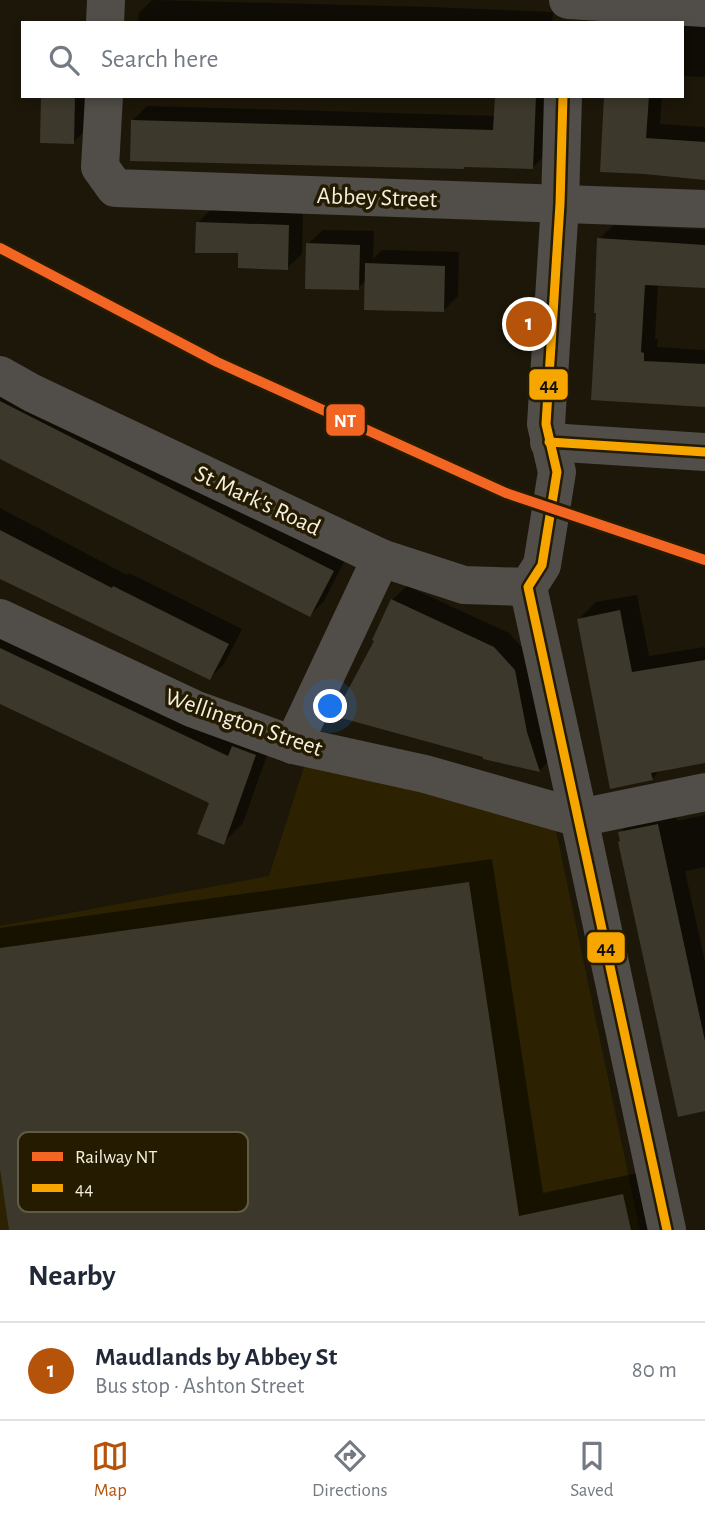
<!DOCTYPE html>
<meta charset="utf-8">
<style>
body{margin:0;font-family:"Alegreya Sans",sans-serif;background:#f2f2f3;color:#1f2937}
.you{position:absolute;left:331px;top:707px;width:24px;height:24px;margin:-18px;border:5px solid #fff;border-radius:50%;background:#1a73e8;box-shadow:0 0 0 10px #1a73e833}
.badge{display:grid;place-items:center;width:46px;height:46px;border-radius:50%;background:#b45309;color:#fff;font-size:23px;font-weight:700}
.pin{position:absolute;translate:-50% -50%;border:4px solid #fff;box-shadow:0 2px 7px #0006}
.list{margin:0;padding:0;list-style:none}
h2{display:flex;justify-content:space-between;align-items:center;height:91px;margin:0;padding:0 28px;font-size:30px}
h2 small{font-size:23px;font-weight:400;color:#747a83}
.list li{display:grid;grid-template-columns:46px 1fr auto;gap:21px;align-items:center;box-sizing:border-box;height:98px;padding:0 28px;border-top:2px solid #e0e1e3}
.list b{display:block;font-size:26px;white-space:nowrap}
.list p{margin:0;font-size:23px;white-space:nowrap;color:#747a83}
.list em{font-size:23px;font-style:normal;color:#747a83}
.icon{flex:none;width:38px;height:38px;fill:none;stroke:currentColor;stroke-width:2;stroke-linecap:round;stroke-linejoin:round}
.map{position:relative;flex:none;width:705px;height:1230px;overflow:hidden}
.search{position:absolute;background:#fff;box-shadow:0 4px 10px #0003;left:21px;right:21px;top:21px;height:77px;display:flex;align-items:center;gap:18px;box-sizing:border-box;padding:0 24px;border-radius:0px;color:#747a83;font-size:26px}
.sheet{height:189px;background:#fff}
nav{display:flex;justify-content:space-around;align-items:center;box-sizing:border-box;height:98px;border-top:2px solid #e0e1e3;background:#fff;font-size:19px;color:#747a83}
nav a{display:grid;justify-items:center;gap:4px}
nav .on{color:#b45309}
.map>svg:first-child{display:block}
.built{fill:#2c2201}
.shadow{fill:#0007}
.building{fill:#3c382b}
.lines{fill:none;stroke-linecap:round;stroke-linejoin:round}
.minor{stroke:#514d48;stroke-width:38}
.bus-1-casing{stroke:#241b00;stroke-width:14}
.bus-1{stroke:#f7a600;stroke-width:9}
.rail-1-casing{stroke:#241b00;stroke-width:16}
.rail-1{stroke:#f26522;stroke-width:10}
.labels{text-anchor:middle;stroke-width:7;stroke-linejoin:round;paint-order:stroke}
.street-label{font-size:24px;fill:#f4efde;stroke:#241b00}
.key{fill:#241b00;stroke:#625b43;stroke-width:2}
.key-label{font-size:19px;fill:#f4efde}
.line-badge{stroke:#241b00;stroke-width:2.5}
.badge-label{font-size:19px;text-anchor:middle;font-weight:bold;fill:#fff}
.pale-badge-label{font-size:19px;text-anchor:middle;font-weight:bold;fill:#111}
</style>
<div class="map">
<svg width="705" height="1230" viewBox="0 0 705 1230">
<rect width="100%" height="100%" fill="#1c1708"/>
<!-- built -->
<polygon class="built" points="315,733 549,797 640,1230 0,1230 0,926 269,876"/>
<!-- shadow -->
<g class="shadow">
<polygon points="152,0 429,7 553,12 552,23 138,23 139,13"/>
<polygon points="624,14 705,20 705,77 682,76 682,23 616,23"/>
<polygon points="43,96 89,96 88,128 73,142"/>
<polygon points="496,96 549,96 547,153 532,168 133,120 147,106 496,116"/>
<polygon points="606,96 662,96 660,124 705,127 705,177 644,172"/>
<polygon points="212,208 303,211 302,254 287,268 240,252 198,223"/>
<polygon points="614,225 705,230 705,286 658,284 655,339 658,339 657,347 705,350 705,405 593,398 599,239"/>
<polygon points="323,230 374,231 373,259 382,250 459,252 458,296 444,310 367,279 358,288 308,244"/>
<polygon points="0,380 347,556 324,601 310,615 0,458"/>
<polygon points="0,508 127,575 129,573 242,629 224,664 210,678 0,576"/>
<polygon points="407,586 509,633 529,655 553,757 539,771 377,640 392,600"/>
<polygon points="637,595 649,656 705,647 705,761 661,769 652,779 579,619 596,602"/>
<polygon points="0,632 274,735 243,823 223,843 211,802 0,702"/>
<polygon points="675,810 677,821 705,815 705,867 685,871 705,962 705,1109 620,833 635,818"/>
<polygon points="492,859 543,1193 647,1171 659,1230 11,1230 0,1157 0,928"/>
</g>
<!-- building -->
<g class="building">
<polygon points="41,96 75,96 74,144 40,143"/>
<polygon points="495,96 536,96 533,169 464,167 464,169 130,161 131,120 493,130"/>
<polygon points="604,96 649,96 646,138 705,142 705,180 644,174 600,172"/>
<polygon points="196,222 289,225 288,270 238,268 238,253 195,253"/>
<polygon points="597,238 705,245 705,288 645,285 641,352 644,353 644,361 705,364 705,407 591,400 596,313 594,313"/>
<polygon points="306,243 360,245 359,290 305,289"/>
<polygon points="365,263 445,266 444,312 364,310"/>
<polygon points="0,401 334,571 310,617 0,459"/>
<polygon points="0,530 112,588 113,586 229,644 210,680 0,579"/>
<polygon points="391,599 494,647 515,670 527,732 540,772 483,759 483,757 334,716 374,641 372,640"/>
<polygon points="620,610 632,672 705,660 705,763 651,773 653,780 610,789 577,619"/>
<polygon points="0,648 228,756 232,746 256,755 224,845 197,834 209,803 0,704"/>
<polygon points="658,824 705,1041 705,1111 678,1117 618,842 620,841 618,832"/>
<polygon points="469,882 519,1216 623,1194 631,1230 9,1230 0,1169 0,948"/>
</g>
<g class="lines">
<!-- minor -->
<g class="minor">
<polyline points="568,0 705,8"/>
<polyline points="105,23 106,0"/>
<polyline points="104,96 100,167 115,188 705,209"/>
<polyline points="563,96 560,204 546,424 557,472 542,565 528,587 579,818 667,1230"/>
<polyline points="0,375 32,393 381,558 464,585 528,587"/>
<polyline points="549,442 705,452"/>
<polyline points="0,618 194,709 293,745 425,774 579,818 705,792"/>
<polyline points="293,745 381,558"/>
</g>
<!-- bus-1 casing -->
<g class="bus-1-casing">
<g id="bus-1">
<polyline points="563,96 560,204 546,424 557,472 542,565 528,587 667,1230"/>
<polyline points="549,442 705,452"/>
</g>
</g>
<!-- bus-1 -->
<use href="#bus-1" class="bus-1"/>
<!-- rail-1 casing -->
<g class="rail-1-casing">
<polyline id="rail-1" points="0,248 217,362 506,493 705,560"/>
</g>
<!-- rail-1 -->
<use href="#rail-1" class="rail-1"/>
</g>
<g class="labels">
<!-- street labels -->
<g class="street-label">
<text transform="translate(377 197) rotate(2)" y="8">Abbey Street</text>
<text transform="translate(258 500) rotate(25)" y="8">St Mark's Road</text>
<text transform="translate(244 722) rotate(19)" y="8">Wellington Street</text>
</g>
</g>
<!-- legend -->
<rect x="18" y="1132" width="230" height="80" rx="10" class="key"/>
<rect x="32" y="1152" width="31" height="9" fill="#f26522"/>
<rect x="32" y="1184" width="31" height="8" fill="#f7a600"/>
<g class="key-label">
<text x="75" y="1163">Railway NT</text>
<text x="75" y="1195">44</text>
</g>
<g class="line-badge">
<rect x="528" y="368" width="41" height="33" rx="7" fill="#f7a600"/>
<rect x="325" y="403" width="41" height="34" rx="7" fill="#f26522"/>
<rect x="586" y="931" width="40" height="33" rx="7" fill="#f7a600"/>
</g>
<g class="badge-label">
<text x="345" y="427">NT</text>
</g>
<g class="pale-badge-label">
<text x="549" y="391">44</text>
<text x="606" y="954">44</text>
</g>
</svg>
<div class="you"></div>
<div class="pin badge" style="left:529px;top:324px">1</div>
<div class="search"><svg class="icon" aria-label="search" viewBox="0 0 24 24"><circle cx="10" cy="10" r="6"/><path d="M15 15l6 6"/></svg>Search here</div>
</div>
<section class="sheet">
<h2>Nearby<small></small></h2>
<ul class="list">
<li><span class="badge">1</span><div><b>Maudlands by Abbey St</b><p>Bus stop · Ashton Street</p></div><em>80 m</em></li>
</ul>
</section>
<nav>
<a class="on"><svg class="icon" aria-label="map" viewBox="0 0 24 24"><path d="M3 6l6-2 6 2 6-2v14l-6 2-6-2-6 2zM9 4v14M15 6v14"/></svg>Map</a>
<a><svg class="icon" aria-label="directions" viewBox="0 0 24 24"><path d="M12 3l9 9-9 9-9-9zM9 14v-3h6M13 9l2 2-2 2"/></svg>Directions</a>
<a><svg class="icon" aria-label="saved" viewBox="0 0 24 24"><path d="M7 4h10v16l-5-4-5 4z"/></svg>Saved</a>
</nav>
